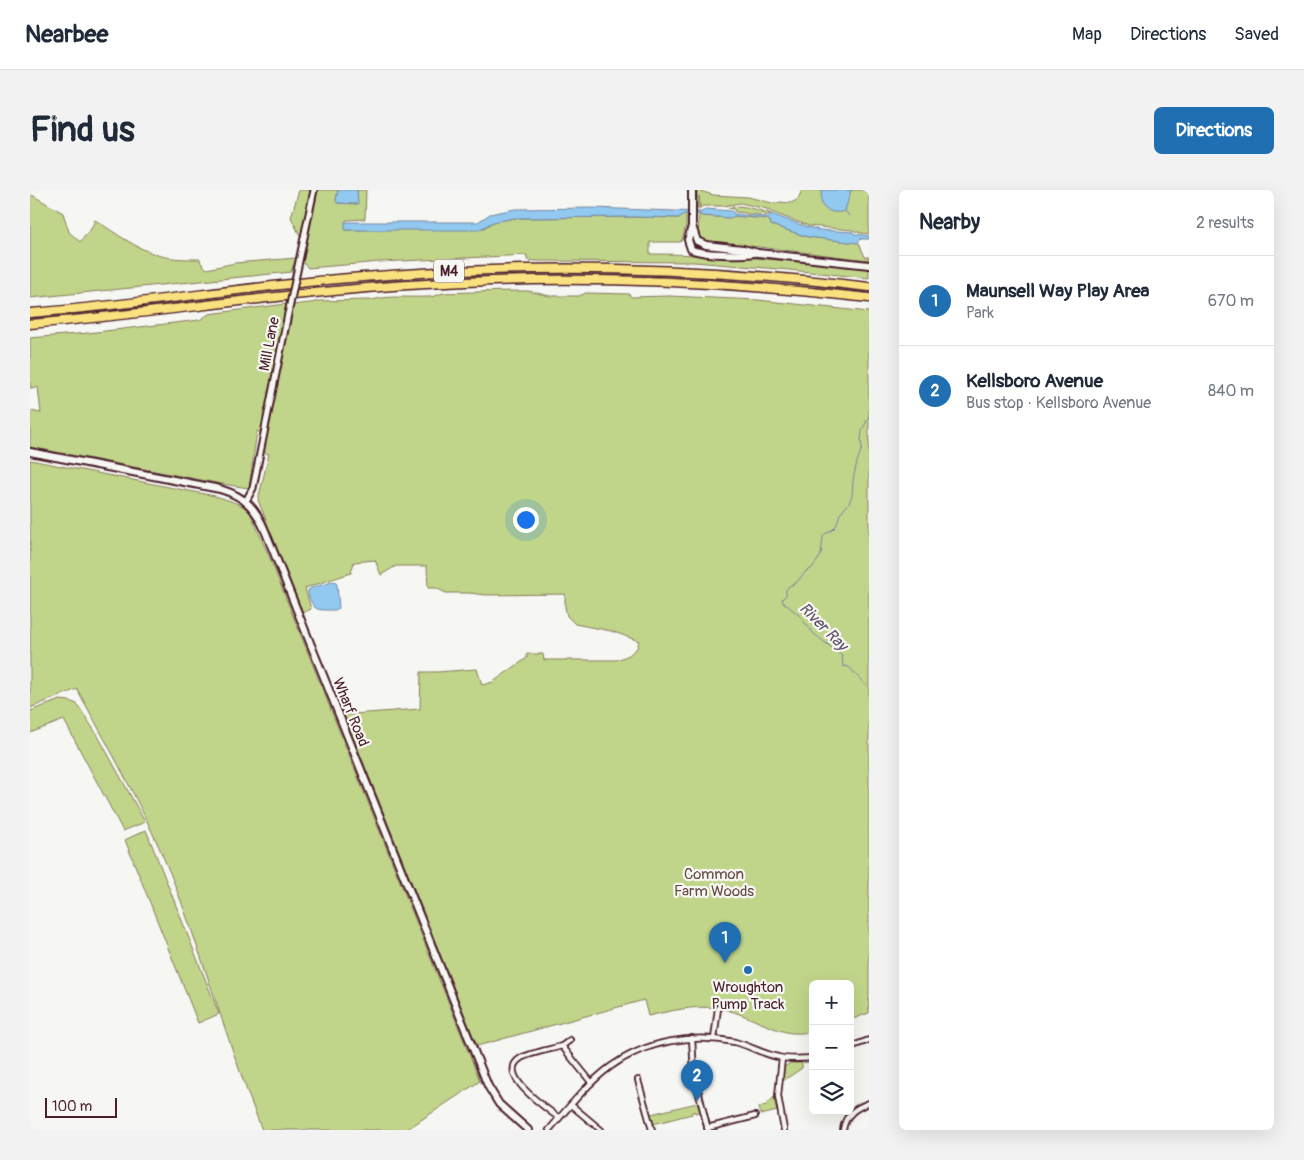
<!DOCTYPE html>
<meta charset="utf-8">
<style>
body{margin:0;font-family:Pangolin,sans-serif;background:#f2f2f3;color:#1f2937}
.controls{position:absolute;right:15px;bottom:15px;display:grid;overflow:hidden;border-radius:8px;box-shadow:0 5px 20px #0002}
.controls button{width:45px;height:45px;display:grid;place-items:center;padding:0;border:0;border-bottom:1px solid #e0e1e3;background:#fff;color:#1f2937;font:25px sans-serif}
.scale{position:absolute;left:15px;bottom:12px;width:72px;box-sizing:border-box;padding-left:5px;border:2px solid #4a1f2b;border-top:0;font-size:14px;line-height:18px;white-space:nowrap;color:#4a1f2b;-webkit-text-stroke:4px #f6f6f2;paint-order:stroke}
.you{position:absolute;left:495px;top:329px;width:18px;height:18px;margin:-12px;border:4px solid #fff;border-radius:50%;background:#1a73e8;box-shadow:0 0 0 8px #1a73e833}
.badge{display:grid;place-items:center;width:32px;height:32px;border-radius:50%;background:#1f6fb2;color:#fff;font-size:16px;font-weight:700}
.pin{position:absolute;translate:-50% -41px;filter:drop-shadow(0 1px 2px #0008)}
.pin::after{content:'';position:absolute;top:26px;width:18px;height:15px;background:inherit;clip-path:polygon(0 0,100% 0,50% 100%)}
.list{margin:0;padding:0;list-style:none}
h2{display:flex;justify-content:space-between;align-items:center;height:65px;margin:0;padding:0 20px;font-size:21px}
h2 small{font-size:16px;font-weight:400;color:#747a83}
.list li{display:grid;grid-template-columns:32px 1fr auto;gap:15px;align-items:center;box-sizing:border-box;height:90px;padding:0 20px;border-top:1px solid #e0e1e3}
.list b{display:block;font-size:19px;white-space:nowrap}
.list p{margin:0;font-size:16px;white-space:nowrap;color:#747a83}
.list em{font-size:16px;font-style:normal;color:#747a83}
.icon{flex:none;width:28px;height:28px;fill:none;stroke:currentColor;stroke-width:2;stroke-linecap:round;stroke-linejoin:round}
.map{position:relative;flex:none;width:839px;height:940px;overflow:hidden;border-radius:8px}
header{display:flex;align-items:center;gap:30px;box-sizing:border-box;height:70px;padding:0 25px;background:#fff;border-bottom:1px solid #e0e1e3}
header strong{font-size:24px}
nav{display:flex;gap:28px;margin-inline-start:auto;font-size:18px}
.intro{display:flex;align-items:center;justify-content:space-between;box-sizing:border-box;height:120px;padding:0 30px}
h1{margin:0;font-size:35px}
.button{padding:12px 22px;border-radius:8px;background:#1f6fb2;color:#fff;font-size:18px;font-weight:700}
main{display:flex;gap:30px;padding:0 30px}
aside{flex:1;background:#fff;border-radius:8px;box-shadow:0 5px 20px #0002}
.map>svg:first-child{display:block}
.green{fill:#c1d58a;stroke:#867a5a}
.water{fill:#91c9f0;stroke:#7585a1}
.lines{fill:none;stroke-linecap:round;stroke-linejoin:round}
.stream{stroke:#7585a1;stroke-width:1}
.minor-casing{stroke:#4a1f2b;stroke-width:8}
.tertiary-casing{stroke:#4a1f2b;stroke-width:9}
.secondary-casing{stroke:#4a1f2b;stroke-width:10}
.motorway-casing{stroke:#4a1f2b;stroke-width:11}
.minor{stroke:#f6f6f2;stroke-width:4.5}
.tertiary{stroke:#f6f6f2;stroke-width:5}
.secondary{stroke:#f6f6f2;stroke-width:6}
.motorway{stroke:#fae180;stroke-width:8}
.tertiary-bridge-casing{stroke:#4a1f2b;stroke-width:9;stroke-linecap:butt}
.tertiary-bridge{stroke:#f6f6f2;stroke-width:5}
.poi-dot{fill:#1f6fb2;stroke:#f6f6f2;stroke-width:2}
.labels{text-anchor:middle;stroke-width:4.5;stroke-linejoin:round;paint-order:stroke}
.shield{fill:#f6f6f2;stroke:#7e6067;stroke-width:1}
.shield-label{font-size:14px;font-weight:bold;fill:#4a1f2b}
.street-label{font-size:15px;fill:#4a1f2b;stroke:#f6f6f2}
.park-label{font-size:15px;fill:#684c43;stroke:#f6f6f2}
.poi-label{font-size:15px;fill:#4a1f2b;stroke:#f6f6f2}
.water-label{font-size:16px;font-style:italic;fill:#5f5266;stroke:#f6f6f2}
</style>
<header>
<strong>Nearbee</strong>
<nav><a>Map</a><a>Directions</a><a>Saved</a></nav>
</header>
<div class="intro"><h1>Find us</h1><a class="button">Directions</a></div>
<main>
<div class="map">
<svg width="839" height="940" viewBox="0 0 839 940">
<rect width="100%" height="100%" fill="#f6f6f2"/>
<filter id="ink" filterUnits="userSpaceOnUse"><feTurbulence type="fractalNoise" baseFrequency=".02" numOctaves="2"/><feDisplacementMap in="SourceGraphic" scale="10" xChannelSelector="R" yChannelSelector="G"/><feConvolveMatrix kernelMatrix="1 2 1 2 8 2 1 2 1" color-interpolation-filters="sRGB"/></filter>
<g filter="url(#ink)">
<!-- green -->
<g class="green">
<polygon points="269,0 282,0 271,48 261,27"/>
<path d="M288 0H308L306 10 308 13 327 14V0H336L335 29 316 30V40L454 38 463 32 485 28 608 27 649 28 654 23 656 24V36L652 50 650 52H620V64C693 64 766 71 839 79V88L760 80 664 72 505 71 497 70V65L350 72 278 78 273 72Z"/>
<polygon points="667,0 683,5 718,7 746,14 750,12 761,13 765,11 768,9 772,0 839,0 839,44 831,43 822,40 779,36 741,22 741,20 710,13 694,16 673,16 670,18 669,6 669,19 667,19"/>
<path d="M0 4 33 23 39 42 50 52 61 39 65 30C86 43 106 59 131 66 143 69 157 69 170 69L171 73 177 79 205 73 266 68 261 82 0 108Z"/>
<polygon points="708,16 716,17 740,23 740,24 734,26 734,23 731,24 730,25 717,24 716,23 705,22 704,19 698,18"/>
<polygon points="669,24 672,26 701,28 703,26 738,29 740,31 741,35 778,47 829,53 835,67 839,67 839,70 678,51 671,49 668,46"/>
<path d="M498 101 520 106H549L556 103 599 104 601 107 639 106 728 110 839 122V823L820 830V794H783V842C774 843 765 844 756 842 732 836 711 821 687 818 664 815 640 821 618 826L614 810 447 856 316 529 311 525 390 519 391 482H407L447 479 452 495 463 492 497 468V464H513L514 470H587L599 465 607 458 609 451 581 441 545 434 537 426 535 417V404L456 405 439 403H416L406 398H398L397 376H366L351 385 345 370 324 372 321 383 275 398 281 419 273 423 228 310 239 264 233 262 264 115C273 113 281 114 289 111L342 110C359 105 380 108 399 107 404 107 408 104 414 103 442 102 470 101 498 101Z"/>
<polygon points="256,114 231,243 227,241 219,298 192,294 0,257 0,221 11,223 8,197 0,198 0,148 58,143 170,130 179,124"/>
<path d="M0 270 185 306C197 310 211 313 220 322L241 371 450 891 376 940H232C202 865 179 787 151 711 124 637 85 568 47 499L0 518Z"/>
<polygon points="30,510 39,511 47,514 68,546 115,632 93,641 34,530 0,543 0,521"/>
<polygon points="116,640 189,824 168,833 95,650"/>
<polygon points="760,873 772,873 772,878 750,893 753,878"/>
<polygon points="744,907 747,921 731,925 729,917 736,915"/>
<polygon points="667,913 670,922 665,923 664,921 662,922 662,924 623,934 621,924"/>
</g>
<!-- water -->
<g class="water">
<polygon points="308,0 327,0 328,14 307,13 306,10"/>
<path d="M792 0H821L815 21C810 23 807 22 803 22 790 19 790 12 792 0Z"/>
<polygon points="563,18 672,22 675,19 702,21 704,24 735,27 738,27 741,24 777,37 790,40 823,42 825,44 839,46 839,49 831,49 827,53 778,47 741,35 740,31 737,29 704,26 701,28 672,26 670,24 654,24 649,28 607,27 485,28 463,32 449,40 315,40 315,32 448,32 460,24 485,19"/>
<path d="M302 392 306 393 307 395 309 418C305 421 303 420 298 420 289 420 285 420 281 412 279 407 278 405 278 400L281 398Z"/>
</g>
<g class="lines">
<!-- stream -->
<g class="stream">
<polyline points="815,21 819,26"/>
<polyline points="839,226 832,241 831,251 832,258 827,272 823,290 822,306 819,313 810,324 806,336 802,340 795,344 793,347 791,365 788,370 781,379 776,381 767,392 758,397 756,400 756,405 752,409 753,412 769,425 783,443 812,466 813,476 819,477 839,499"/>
</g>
<!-- minor casing -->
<g class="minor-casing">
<g id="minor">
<polyline points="662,848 664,884 678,940"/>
<polyline points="684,849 688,818"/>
<polyline points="532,856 540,850"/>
<polyline points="820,857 839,850"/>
<polyline points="752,868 748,906 754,940"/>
<polyline points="608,890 622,940"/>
<polyline points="541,915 571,940"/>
<path d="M529 928C518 919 464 884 491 868 500 863 522 859 532 856L561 892"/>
<polyline points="677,938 725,926"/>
<path d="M519 940C538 918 557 894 580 877 616 851 662 843 705 852 720 856 733 864 748 867 759 870 771 869 783 868"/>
<path d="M813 940C815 925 825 918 839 913"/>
</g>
</g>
<!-- tertiary casing -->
<g class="tertiary-casing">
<g id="tertiary">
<polyline points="268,76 284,0"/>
<polyline points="216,311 223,298 258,124"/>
</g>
</g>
<!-- secondary casing -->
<g class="secondary-casing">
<g id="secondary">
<path d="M662 0V36L658 50 661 59C671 65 712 65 724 63"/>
<polyline points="662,36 667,51 676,55 713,59 728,63 839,75"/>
<path d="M0 262 190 299C216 307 226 318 236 343L458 896 469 914 498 940"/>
</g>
</g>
<!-- motorway casing -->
<g class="motorway-casing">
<g id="motorway">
<path d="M0 123C107 115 213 97 320 88 493 73 666 76 839 97"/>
<path d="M0 134C132 123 263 101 396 94 543 85 692 91 839 108"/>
</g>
</g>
<!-- minor -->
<use href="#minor" class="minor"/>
<!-- tertiary -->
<use href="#tertiary" class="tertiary"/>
<!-- secondary -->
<use href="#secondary" class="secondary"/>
<!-- motorway -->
<use href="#motorway" class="motorway"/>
<!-- tertiary-bridge casing -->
<g class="tertiary-bridge-casing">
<polyline id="tertiary-bridge" points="258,124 268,76"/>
</g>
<!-- tertiary-bridge -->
<use href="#tertiary-bridge" class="tertiary-bridge"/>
</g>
</g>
<!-- markers -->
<circle class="poi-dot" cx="718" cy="780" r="5"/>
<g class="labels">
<!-- shield labels -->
<rect class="shield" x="404" y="69.5" width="30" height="23" rx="4"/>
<g class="shield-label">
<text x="419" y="86">M4</text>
</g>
<!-- street labels -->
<g class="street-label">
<text transform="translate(239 154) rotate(-79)" y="5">Mill Lane</text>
<text transform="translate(321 522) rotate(68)" y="5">Wharf Road</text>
</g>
<!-- park labels -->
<g class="park-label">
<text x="684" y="689">Common<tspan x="684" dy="17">Farm Woods</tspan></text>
</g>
<!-- poi labels -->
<g class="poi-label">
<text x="718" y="802">Wroughton<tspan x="718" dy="17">Pump Track</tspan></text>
</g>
<!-- water labels -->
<g class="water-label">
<text transform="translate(794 436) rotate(45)" y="6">River Ray</text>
</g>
</g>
</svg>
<div class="controls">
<button>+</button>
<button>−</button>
<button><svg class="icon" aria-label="layers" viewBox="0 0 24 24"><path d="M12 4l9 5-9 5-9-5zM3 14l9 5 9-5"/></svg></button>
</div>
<div class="scale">100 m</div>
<div class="you"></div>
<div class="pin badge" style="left:695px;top:773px">1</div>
<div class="pin badge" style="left:667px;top:911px">2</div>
</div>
<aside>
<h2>Nearby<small>2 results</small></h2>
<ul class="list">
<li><span class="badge">1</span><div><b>Maunsell Way Play Area</b><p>Park</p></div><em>670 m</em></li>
<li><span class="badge">2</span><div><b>Kellsboro Avenue</b><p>Bus stop · Kellsboro Avenue</p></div><em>840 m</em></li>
</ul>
</aside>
</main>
